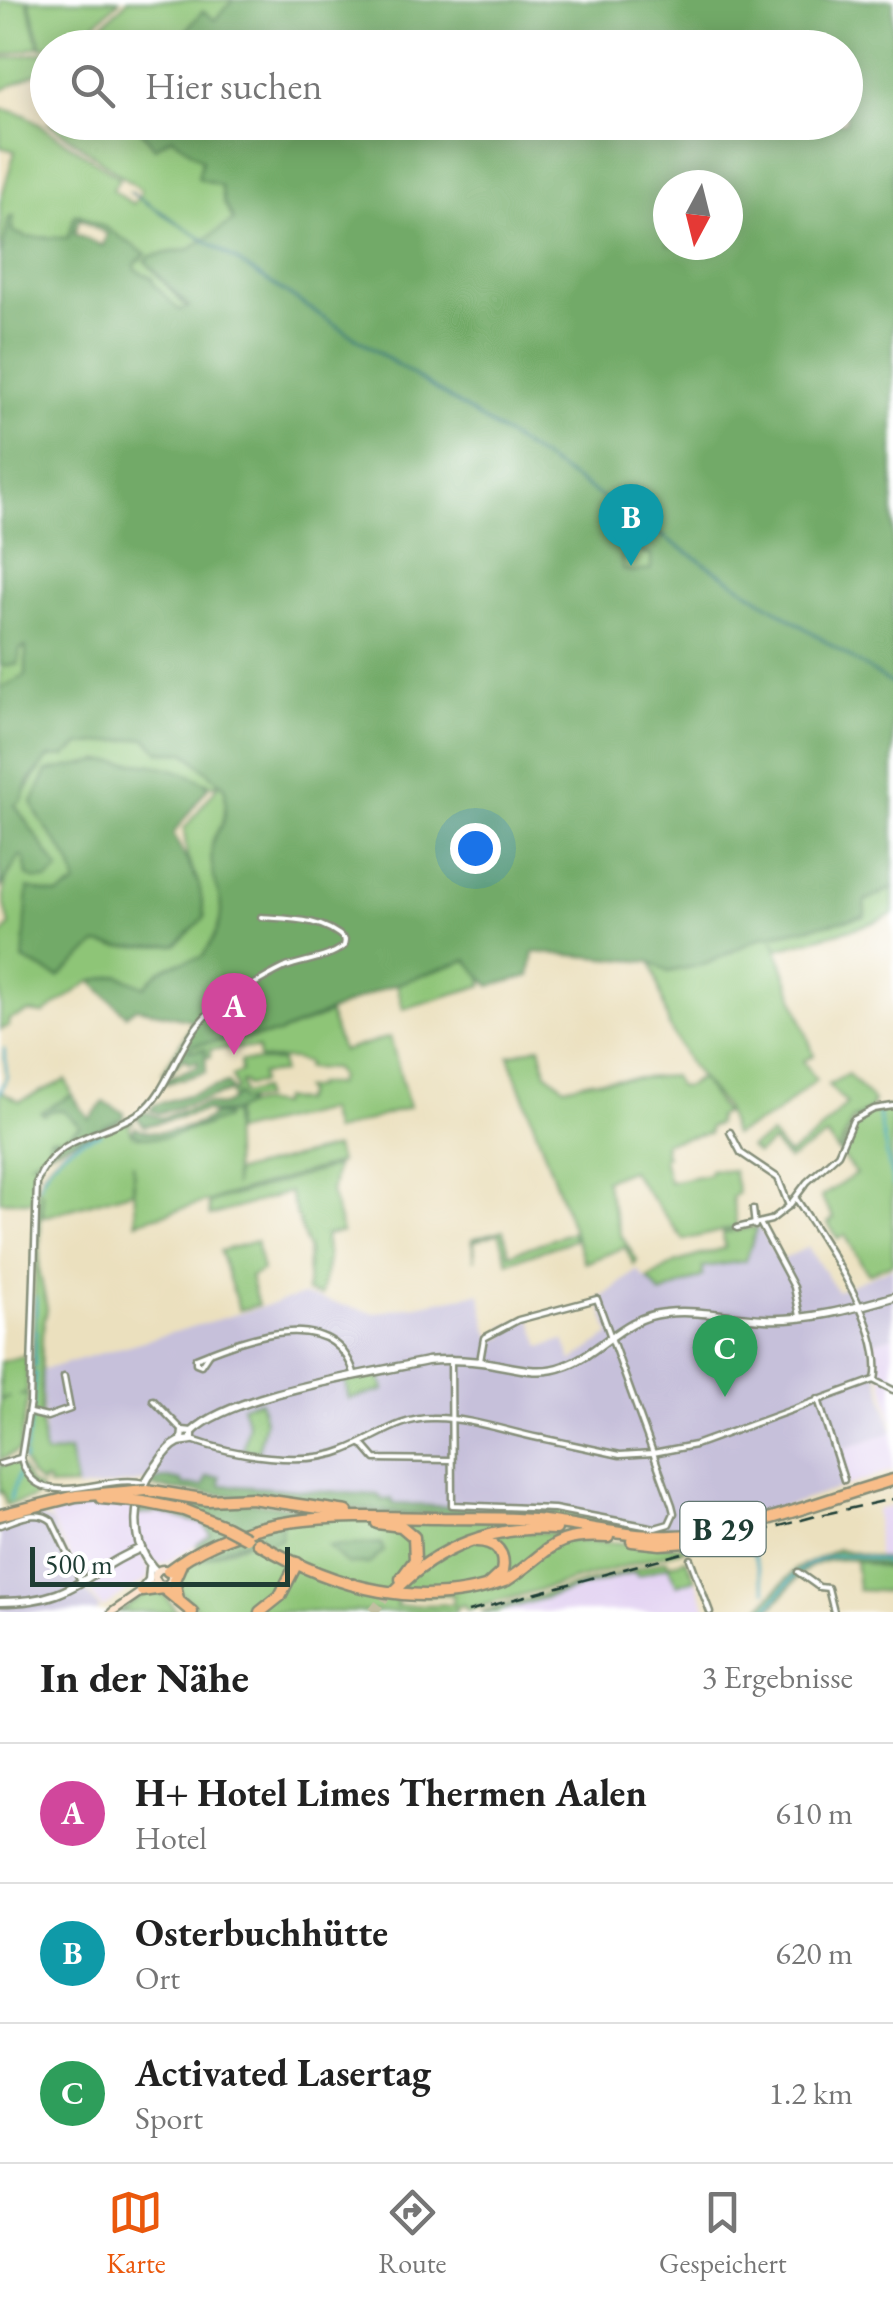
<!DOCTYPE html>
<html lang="de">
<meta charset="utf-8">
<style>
body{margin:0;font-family:"EB Garamond",serif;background:#f6f6f6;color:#222}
.compass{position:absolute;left:653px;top:170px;width:90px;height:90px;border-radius:50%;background:#fff;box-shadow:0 5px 25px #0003;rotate:187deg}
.scale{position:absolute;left:30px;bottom:25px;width:260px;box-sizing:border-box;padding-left:10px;border:5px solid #1f3d34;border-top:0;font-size:28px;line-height:35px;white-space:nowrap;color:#1f3d34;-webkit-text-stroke:8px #fff;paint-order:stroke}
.you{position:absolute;left:475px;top:848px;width:35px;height:35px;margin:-25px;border:8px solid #fff;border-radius:50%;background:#1a73e8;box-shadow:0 0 0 15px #1a73e833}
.badge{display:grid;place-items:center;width:65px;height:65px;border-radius:50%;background:#ea580c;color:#fff;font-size:32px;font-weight:700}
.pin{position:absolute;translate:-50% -82px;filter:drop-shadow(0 2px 5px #0008)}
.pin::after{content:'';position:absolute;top:52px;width:35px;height:30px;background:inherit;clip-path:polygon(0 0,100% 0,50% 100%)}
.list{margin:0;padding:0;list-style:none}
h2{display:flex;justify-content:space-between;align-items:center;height:130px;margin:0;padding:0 40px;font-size:42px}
h2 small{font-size:32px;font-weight:400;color:#767676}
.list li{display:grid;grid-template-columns:65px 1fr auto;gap:30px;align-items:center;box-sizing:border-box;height:140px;padding:0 40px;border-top:2px solid #e0e0e0}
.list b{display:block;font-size:38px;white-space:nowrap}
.list p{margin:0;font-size:32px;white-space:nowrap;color:#767676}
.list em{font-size:32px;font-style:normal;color:#767676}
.icon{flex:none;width:55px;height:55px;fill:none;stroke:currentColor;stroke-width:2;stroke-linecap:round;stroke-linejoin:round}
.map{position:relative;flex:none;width:893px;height:1612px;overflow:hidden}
.search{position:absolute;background:#fff;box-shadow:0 5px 25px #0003;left:30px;right:30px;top:30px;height:110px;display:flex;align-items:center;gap:25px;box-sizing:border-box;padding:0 35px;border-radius:55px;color:#767676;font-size:38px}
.sheet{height:550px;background:#fff}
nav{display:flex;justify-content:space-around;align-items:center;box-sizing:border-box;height:140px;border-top:2px solid #e0e0e0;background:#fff;font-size:28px;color:#767676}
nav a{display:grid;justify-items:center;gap:5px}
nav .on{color:#ea580c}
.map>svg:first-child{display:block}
.built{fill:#e3d3f2}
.industrial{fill:#c6c0da}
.green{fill:#8ec577;stroke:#568156;stroke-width:2.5;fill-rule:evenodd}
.forest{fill:#72aa68;stroke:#48744e;stroke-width:2.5;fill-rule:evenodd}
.water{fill:#3ea9bd;stroke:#2e7378;stroke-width:2.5}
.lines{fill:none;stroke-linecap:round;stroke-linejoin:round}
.stream{stroke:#3ea9bd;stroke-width:2.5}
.trunk-tunnel{stroke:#c2bfa2;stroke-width:10;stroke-dasharray:10 5;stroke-linecap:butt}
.minor-casing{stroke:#858e79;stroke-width:9}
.tertiary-casing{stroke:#858e79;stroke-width:11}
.secondary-casing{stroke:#858e79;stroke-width:11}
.trunk-casing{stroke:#858e79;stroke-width:15}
.minor{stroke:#fff;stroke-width:4}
.tertiary{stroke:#fff;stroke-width:6}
.secondary{stroke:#fce5d0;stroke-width:6}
.trunk{stroke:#f8bd89;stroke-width:10}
.rail{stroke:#1f3d34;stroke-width:2.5;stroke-dasharray:15 8;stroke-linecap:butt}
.trunk-bridge-casing{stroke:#858e79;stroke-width:15;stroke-linecap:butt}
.trunk-bridge{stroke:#f8bd89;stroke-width:10}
.labels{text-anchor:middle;stroke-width:8;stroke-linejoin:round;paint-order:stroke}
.shield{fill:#fff;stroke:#627771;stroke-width:2.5}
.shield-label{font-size:32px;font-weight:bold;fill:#1f3d34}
</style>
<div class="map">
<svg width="893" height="1612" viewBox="0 0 893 1612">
<rect width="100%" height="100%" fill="#fff"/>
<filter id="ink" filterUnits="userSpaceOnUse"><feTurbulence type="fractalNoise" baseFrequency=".01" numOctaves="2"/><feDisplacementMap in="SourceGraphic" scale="20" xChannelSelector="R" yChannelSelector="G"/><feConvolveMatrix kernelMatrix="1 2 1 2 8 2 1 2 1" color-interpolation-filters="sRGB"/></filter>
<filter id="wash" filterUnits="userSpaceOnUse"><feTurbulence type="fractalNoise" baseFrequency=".0048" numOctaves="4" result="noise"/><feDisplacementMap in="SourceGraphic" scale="40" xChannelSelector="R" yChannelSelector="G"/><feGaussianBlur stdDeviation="2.25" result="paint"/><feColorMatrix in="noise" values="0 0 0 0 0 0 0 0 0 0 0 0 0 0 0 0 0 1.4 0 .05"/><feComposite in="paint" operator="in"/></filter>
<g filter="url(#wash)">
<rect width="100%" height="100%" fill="#ebe0be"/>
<!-- built -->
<g class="built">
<polygon points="893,1336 893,1423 873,1342"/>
<polygon points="893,1432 893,1470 847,1486 837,1451"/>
<polygon points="96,1502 139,1507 152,1515 158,1512 180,1516 203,1524 211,1535 166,1563 156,1565 147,1551 141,1554 149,1569 147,1579 102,1608 83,1581 45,1509"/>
<polygon points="893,1506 893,1561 877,1557 876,1510"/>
<polygon points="688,1560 708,1612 496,1612 636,1571 638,1575"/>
</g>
<!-- industrial -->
<g class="industrial">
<polygon points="759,1226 779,1261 808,1247 837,1291 893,1267 893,1336 869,1343 893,1432 837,1451 847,1486 720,1527 699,1533 697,1528 655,1528 554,1510 554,1512 450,1509 393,1504 378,1495 219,1485 220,1477 207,1476 204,1487 155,1480 77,1490 69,1452 45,1456 42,1370 303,1295 375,1313 480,1293 488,1331 493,1339 505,1337 503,1328 531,1317 541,1347 564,1340 572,1361 610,1335 599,1300 637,1270 662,1295 703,1276 702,1267 745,1261"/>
<polygon points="38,1516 51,1522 80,1583 100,1609 96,1612 0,1612 0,1525"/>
</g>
<!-- green -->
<g class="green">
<polygon points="0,0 27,0 39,47 0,56"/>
<polygon points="29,0 120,0 83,35 42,48"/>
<polygon points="128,0 233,0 215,20 202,12 172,47 66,48 91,36"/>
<polygon points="47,52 47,68 0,91 0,59"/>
<polygon points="0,108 25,115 120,178 112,190 133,204 141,194 140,189 49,123 135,123 172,137 202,160 221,186 224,203 234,221 190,249 151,256 145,261 183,304 190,308 179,311 148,278 136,270 134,264 146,254 79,214 68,238 27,237 11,231 0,260 0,202 15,151 0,147"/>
<polygon points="632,549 651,555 651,569 643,572 621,570 623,557"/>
<polygon points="26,647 26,676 0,689 0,666 18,664 19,649"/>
<path d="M146 738 160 752H185L218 780 215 786 171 770 100 761 64 850 75 868 76 885 58 895 23 960 58 977 97 944 119 947 199 884 187 857 184 829 221 782 225 787C225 798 227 815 221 826 217 834 213 835 212 846 208 899 241 900 202 958 177 963 160 965 145 987L91 981 43 1014 29 1012 8 1020 9 1026 0 1030 1 937 10 925C0 890 1 886 20 855L24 857 27 875 59 870 15 805C22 800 39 768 49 757L65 756 80 745Z"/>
<polygon points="893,888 893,914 869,924 778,949 773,938 814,1055 803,1061 816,1080 774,1115 733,1135 724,1106 690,1065 669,1026 652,963 668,972 706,964 762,937 864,916 865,901"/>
<polygon points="467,960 482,977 483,985 403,1009 397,984"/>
<path d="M329 1014 342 1051 390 1037 409 1107 333 1132 327 1110 234 1132V1112C253 1101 259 1101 279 1105L282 1098 302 1102 306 1093 303 1089 316 1087V1084H337L339 1076 334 1069 306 1068 307 1063 294 1059H259L258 1048 210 1049V1057H206L205 1049 187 1051 192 1045 278 1034Z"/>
<path d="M540 1046 546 1072 564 1087 590 1081 673 1076 677 1086C689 1089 692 1082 700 1078L724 1113 717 1116V1124L709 1127V1133L665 1142 664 1153 667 1155 663 1158 669 1182 709 1174 710 1169 733 1171 738 1193 732 1197 737 1227 684 1240 630 1170 605 1180 621 1235 637 1261 634 1265 625 1247 585 1263 509 1056Z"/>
<polygon points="240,1061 281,1061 282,1072 261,1074 261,1083 246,1085 245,1082 241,1082 243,1094 262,1089 263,1098 241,1101 238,1094 233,1099 231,1095 237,1088 232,1076 241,1072"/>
<polygon points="848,1074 874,1102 870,1109 852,1120 838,1152 827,1136 788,1160 772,1142 757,1154 750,1148 771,1135 788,1155 816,1135 847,1104 828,1085"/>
<polygon points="66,1080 72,1095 67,1098 85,1129 31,1161 39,1161 31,1181 35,1182 32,1201 0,1201 0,1091 20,1101"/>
<path d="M892 1107 893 1263 868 1274 845 1235 838 1239 828 1223 834 1218 821 1197 856 1174 840 1154C859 1119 848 1116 892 1107Z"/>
<path d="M215 1112 232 1114 234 1187 235 1172 335 1148 339 1163 136 1222 133 1163V1191L43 1217 42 1191 39 1269 47 1309 42 1334 41 1422 45 1455 69 1451 76 1486 48 1487V1481L44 1480 42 1485 30 1475 23 1459 32 1404 37 1194C43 1147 92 1136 130 1119L133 1122 129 1124 132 1135 133 1133 139 1137 206 1126 221 1115Z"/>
<polygon points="336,1166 331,1192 342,1232 325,1235 328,1259 321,1296 307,1292 308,1249 289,1192 210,1216 208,1203"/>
<polygon points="754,1227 757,1229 745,1261 703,1267 703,1276 661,1294 648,1279 677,1262 725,1248 723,1233"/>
<polygon points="503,1230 510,1254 572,1232 574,1240 508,1262 499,1233 474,1241 475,1260 472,1239"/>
<polygon points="256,1241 262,1271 250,1277 258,1305 239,1310 220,1251"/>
<polygon points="27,1355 27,1392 19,1395 28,1395 19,1451 0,1460 0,1400 10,1397 0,1399 0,1362"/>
<polygon points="380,1373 384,1390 349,1399 345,1381"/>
<polygon points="260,1401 265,1421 258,1451 243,1449 248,1423 242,1406"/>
<polygon points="16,1461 30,1483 41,1490 32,1499 6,1505 3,1492 0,1493 0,1466"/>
<path d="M554 1509 654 1528C670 1524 681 1530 698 1528L699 1533 655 1535 553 1518 556 1516Z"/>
<path d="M318 1510 515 1522 517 1531 571 1533 569 1540 693 1547 467 1610 464 1605 455 1607 456 1612H201L179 1591V1573L195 1558 198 1561 249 1542 282 1518 317 1514ZM453 1594V1604L396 1606 399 1596Z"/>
<polygon points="686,1559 695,1579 677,1585 668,1566 637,1576 635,1572 496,1612 481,1612 667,1560 669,1565"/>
<polygon points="855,1560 893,1570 893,1592 858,1590"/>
<polygon points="148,1591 165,1595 177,1612 119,1612"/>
</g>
<!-- forest -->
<g class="forest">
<path d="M233 0H893V888L865 901V916L762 937 706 964 668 972 651 962 534 952 530 976 490 986 467 960 382 989 278 1034 192 1045 188 1051 205 1049 206 1072 165 1084 166 1079 198 1066V1061L189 1063 185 1057 165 1077 162 1075C169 1058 189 1034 192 1020L136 1008 126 1015 91 981 119 975 145 987C160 965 177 963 202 957 241 900 207 898 212 846 213 835 217 834 222 825 227 815 225 798 225 787L185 752H160L146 738 80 745 65 756 49 757 29 781 22 800 15 805 59 870 48 880 33 879 27 875 24 857 20 856 0 888V689L26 675V647L20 649 18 664 0 666V260L9 218 14 216 12 231 26 237 68 238 75 214 105 227 146 254 135 264 136 270 152 278 154 284 179 310 189 307 145 261 151 256 190 249 234 220 224 203 221 186 198 178 202 160 172 137 155 148 135 123 846 122V48L172 47 203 11 215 20ZM668 185H728V245H668ZM79 219 107 234 103 246 74 234ZM632 549 651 555V569L635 572 622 569 623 557Z"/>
<path d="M100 761C135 762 180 764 209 786L173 834 199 884 205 917 176 945 119 947 97 944 59 977 23 960 28 888 58 895 76 884C73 850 42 833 32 802L47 771Z"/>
<polygon points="228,1083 232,1090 229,1092 159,1113 150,1110 154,1105"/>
<path d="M238 1094 241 1100H247V1104L234 1112 209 1113 208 1110 144 1126 136 1116 144 1112 161 1118 207 1103C221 1109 230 1103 238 1094Z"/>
<polygon points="72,1095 89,1119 104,1102 124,1113 124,1118 50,1151 50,1138 63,1138 80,1126 64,1111 54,1110 44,1115 41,1112"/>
<path d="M215 1114 226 1116 224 1120C195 1123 163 1149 133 1133L135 1127C155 1140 199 1126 215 1114Z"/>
<polygon points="207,1476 220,1477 220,1485 378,1495 383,1500 392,1499 393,1504 554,1512 556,1517 388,1512 147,1487 150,1482 168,1478 182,1481 183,1485 204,1486"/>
<polygon points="144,1494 179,1499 191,1506 244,1502 318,1510 318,1514 282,1518 281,1539 266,1543 254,1537 198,1561 197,1544 211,1535 203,1524 158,1512 138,1515"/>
<polygon points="381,1543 384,1551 369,1564 347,1564 328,1546"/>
<path d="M838 1549 893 1561V1570C870 1559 827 1553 806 1570 791 1582 781 1600 767 1612H756L796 1569Z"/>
</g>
<!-- water -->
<polygon class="water" points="131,193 132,193 893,685"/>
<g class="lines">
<!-- stream -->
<g class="stream">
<polyline points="0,1093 7,1076 4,1049"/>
<polyline points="878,1111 893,1186"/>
<polyline points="87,1139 101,1133"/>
<path d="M39 1186C47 1162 63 1149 85 1139"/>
<polyline points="35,1367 36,1297"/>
<polyline points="33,1409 35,1372"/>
<polyline points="25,1451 32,1416"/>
<polyline points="24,1461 25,1455"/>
<polyline points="10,1500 20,1470"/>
<polyline points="753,1553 766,1591"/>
<path d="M763 1612C777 1600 786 1582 801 1570 828 1548 862 1554 893 1564"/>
</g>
</g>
</g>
<g filter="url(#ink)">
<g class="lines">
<!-- trunk-tunnel -->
<polyline class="trunk-tunnel" points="373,1612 391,1589"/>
<!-- minor casing -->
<g class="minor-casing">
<g id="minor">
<polyline points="730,1132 741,1153 778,1178 789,1206"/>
<path d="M797 1200C824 1241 886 1330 875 1380"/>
<polyline points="753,1209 755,1226"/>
<polyline points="761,1225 794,1287 800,1316"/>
<polyline points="737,1228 771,1220 789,1206 807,1182 838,1154 853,1120 874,1109 893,1106"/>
<path d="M196 1358C246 1338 335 1303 355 1376"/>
<polyline points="196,1359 196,1363 201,1365 209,1353"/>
<polyline points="451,1359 452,1505 554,1509 655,1528 669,1524 674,1513 672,1505 597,1299 518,1320 484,1338 480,1361"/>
<polyline points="875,1381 893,1390"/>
<polyline points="818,1399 844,1480"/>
<polyline points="153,1400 183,1431"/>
<polyline points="30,1413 47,1417 70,1409 64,1377"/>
<polyline points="541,1438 620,1455 653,1453 695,1445 874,1380"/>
<path d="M192 1440C234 1455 304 1467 345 1450 375 1439 398 1418 432 1418 467 1417 505 1431 539 1438"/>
<polyline points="362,1444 375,1459 450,1460"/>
<polyline points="0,1464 20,1458"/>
<path d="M144 1483C105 1472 35 1517 21 1458L30 1402 37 1182C55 1133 105 1137 142 1111 170 1092 181 1029 219 1005 235 996 271 973 286 967 305 960 328 959 344 946L345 940C324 918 289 919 261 917"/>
<path d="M0 1525C17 1520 37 1508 52 1521L80 1579"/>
<polyline points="690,1559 710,1612"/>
<polyline points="798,1572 819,1587 828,1588 834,1612"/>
</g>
</g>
<!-- tertiary casing -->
<g class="tertiary-casing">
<g id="tertiary">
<path d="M192 1432C232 1393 369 1374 427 1361 445 1359 462 1360 481 1362 508 1365 537 1377 564 1366 601 1353 623 1317 665 1313 697 1309 732 1318 764 1319 808 1321 851 1309 893 1297"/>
<path d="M157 1572C127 1542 132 1496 157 1465 162 1457 170 1446 179 1442 183 1441 188 1441 192 1440V1432L183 1431 182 1440"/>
<polyline points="140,1591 149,1580 150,1568"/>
<path d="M0 1602C77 1602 80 1574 141 1548"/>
</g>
</g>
<!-- secondary casing -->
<g class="secondary-casing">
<g id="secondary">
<circle cx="163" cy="1577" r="8"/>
<polyline points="112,1612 157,1581"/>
</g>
</g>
<!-- trunk casing -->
<g class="trunk-casing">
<g id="trunk">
<polyline points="147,1490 208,1500 251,1498 347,1512"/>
<polyline points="101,1498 134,1501"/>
<polyline points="144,1502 184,1510 226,1527"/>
<polyline points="0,1515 76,1496 136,1491"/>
<polyline points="377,1523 401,1526 414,1537 415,1560 401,1579"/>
<path d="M476 1541C496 1541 506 1553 502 1572L488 1585"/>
<polyline points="632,1541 660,1544 700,1541"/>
<path d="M258 1543C335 1589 422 1612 507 1580 551 1552 549 1533 608 1537"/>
<path d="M168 1571C246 1510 345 1516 438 1518 473 1519 509 1517 544 1521 587 1526 630 1538 673 1536 745 1534 823 1499 893 1480"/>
<polyline points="142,1591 163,1588 192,1612"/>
<path d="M395 1591C437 1546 496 1525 556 1529"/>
<polyline points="178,1599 174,1580 181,1564"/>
<polyline points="260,1612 280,1596 297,1563"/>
</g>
</g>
<!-- minor -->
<use href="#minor" class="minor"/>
<!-- tertiary -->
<use href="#tertiary" class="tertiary"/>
<!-- secondary -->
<use href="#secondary" class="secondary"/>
<!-- trunk -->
<use href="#trunk" class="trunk"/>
<!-- rail -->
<polyline class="rail" points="468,1612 816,1516 893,1499"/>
<!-- trunk-bridge casing -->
<g class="trunk-bridge-casing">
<g id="trunk-bridge">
<polyline points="136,1491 147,1490"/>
<polyline points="134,1501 144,1502"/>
<polyline points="226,1527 247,1538"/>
</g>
</g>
<!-- trunk-bridge -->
<use href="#trunk-bridge" class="trunk-bridge"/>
</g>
</g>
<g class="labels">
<!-- shield labels -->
<rect class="shield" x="680.5" y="1502" width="85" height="54" rx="8"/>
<g class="shield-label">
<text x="723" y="1540">B 29</text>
</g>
</g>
</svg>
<svg class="compass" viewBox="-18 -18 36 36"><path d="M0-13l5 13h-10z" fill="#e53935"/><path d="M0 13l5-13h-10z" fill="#767676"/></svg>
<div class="scale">500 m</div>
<div class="you"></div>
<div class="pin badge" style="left:234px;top:1055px;background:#d1479c">A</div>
<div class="pin badge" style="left:631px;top:566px;background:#0f9aa8">B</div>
<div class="pin badge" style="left:725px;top:1397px;background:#2e9e5b">C</div>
<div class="search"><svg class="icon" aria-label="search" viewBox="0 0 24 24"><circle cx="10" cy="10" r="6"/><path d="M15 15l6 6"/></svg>Hier suchen</div>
</div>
<section class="sheet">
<h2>In der Nähe<small>3 Ergebnisse</small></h2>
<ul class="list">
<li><span class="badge" style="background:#d1479c">A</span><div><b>H+ Hotel Limes Thermen Aalen</b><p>Hotel</p></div><em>610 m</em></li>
<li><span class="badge" style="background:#0f9aa8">B</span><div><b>Osterbuchhütte</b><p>Ort</p></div><em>620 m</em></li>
<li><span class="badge" style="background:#2e9e5b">C</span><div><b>Activated Lasertag</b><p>Sport</p></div><em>1.2 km</em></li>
</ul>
</section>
<nav>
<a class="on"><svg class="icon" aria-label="map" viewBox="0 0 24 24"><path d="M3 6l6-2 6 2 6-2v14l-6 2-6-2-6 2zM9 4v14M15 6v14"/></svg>Karte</a>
<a><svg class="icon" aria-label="directions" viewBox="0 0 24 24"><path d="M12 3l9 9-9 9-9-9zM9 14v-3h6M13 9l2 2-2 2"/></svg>Route</a>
<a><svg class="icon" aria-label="saved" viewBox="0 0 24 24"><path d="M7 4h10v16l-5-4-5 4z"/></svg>Gespeichert</a>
</nav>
